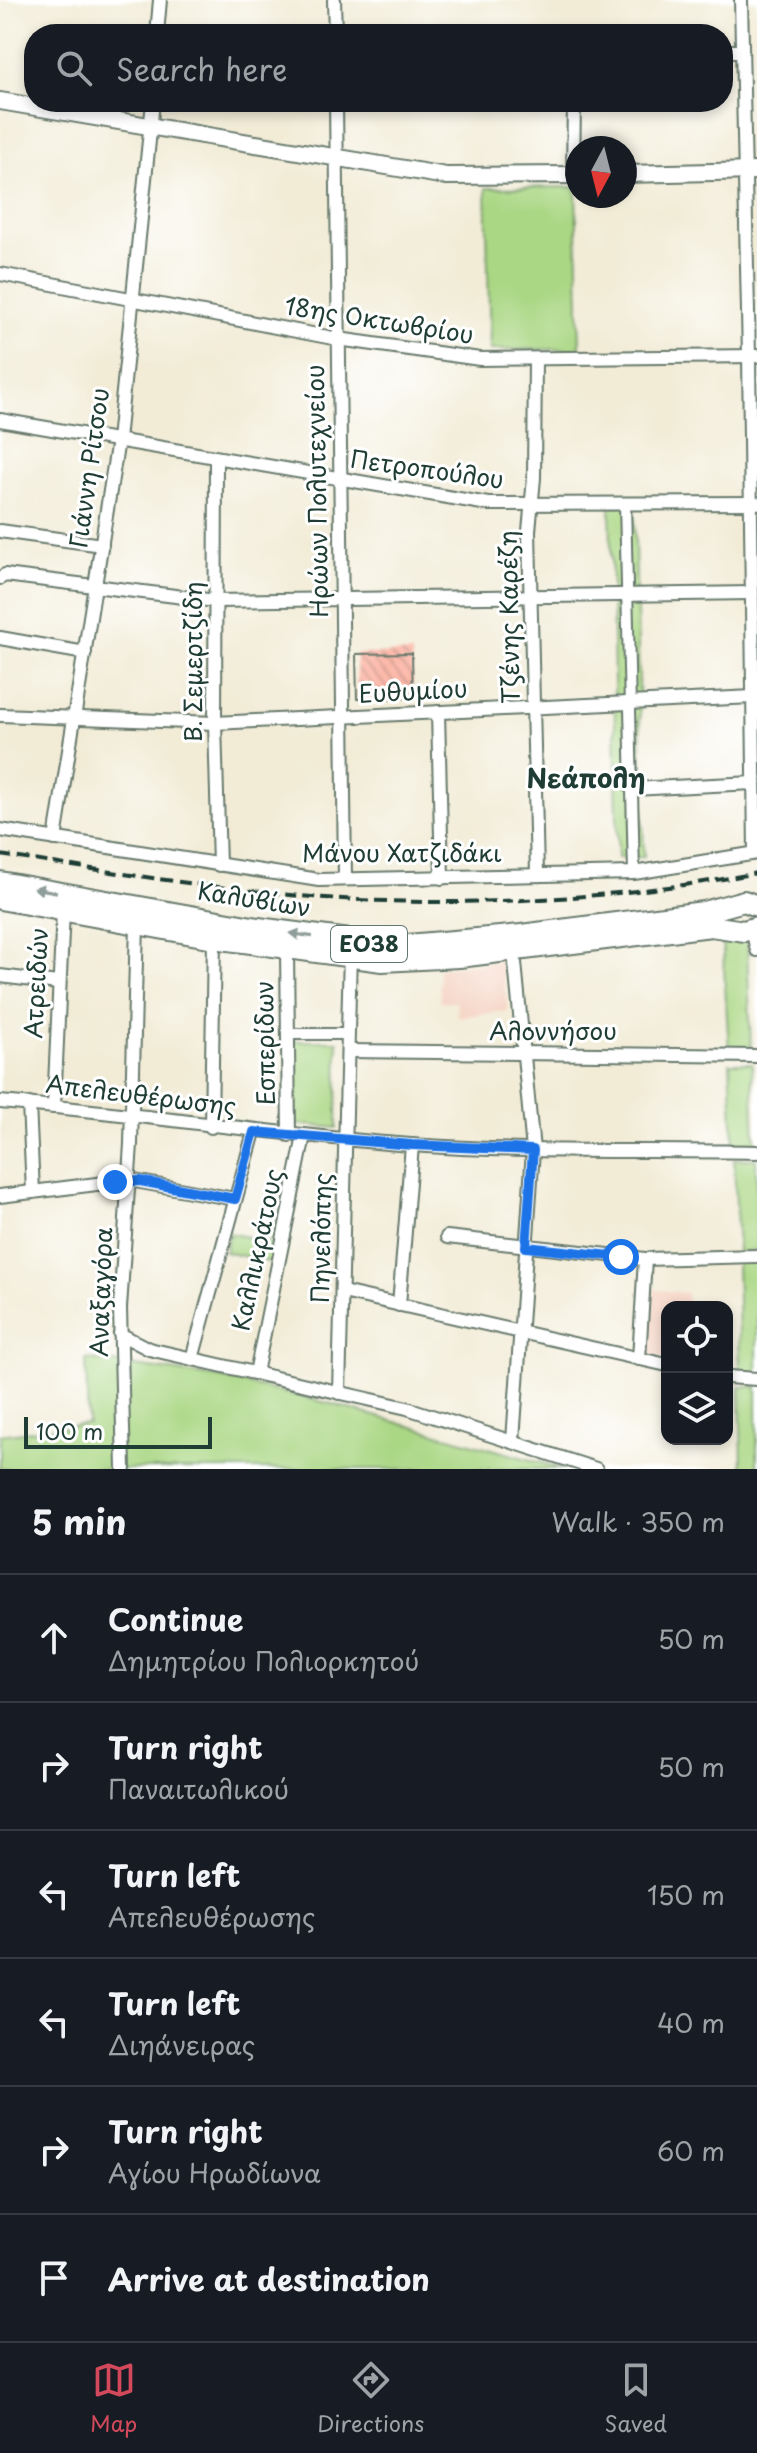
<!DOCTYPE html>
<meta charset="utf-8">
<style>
body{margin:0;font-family:"Playpen Sans",sans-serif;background:#242831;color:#f1f3f6}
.controls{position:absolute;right:24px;bottom:24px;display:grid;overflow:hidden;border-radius:16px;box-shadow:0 4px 12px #0003}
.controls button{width:72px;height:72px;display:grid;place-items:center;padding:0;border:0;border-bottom:2px solid #363941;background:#171b24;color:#f1f3f6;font:40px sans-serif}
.compass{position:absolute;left:565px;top:136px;width:72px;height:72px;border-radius:50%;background:#171b24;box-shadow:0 4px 12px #0003;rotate:187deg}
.scale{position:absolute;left:24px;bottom:20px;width:188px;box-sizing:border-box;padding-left:8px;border:4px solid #1f3d34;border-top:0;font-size:22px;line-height:28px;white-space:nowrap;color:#1f3d34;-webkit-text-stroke:6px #fff;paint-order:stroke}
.stop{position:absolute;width:24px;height:24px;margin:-18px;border:6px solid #1a73e8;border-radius:50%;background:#fff}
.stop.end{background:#1a73e8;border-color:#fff;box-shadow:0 2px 8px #0008}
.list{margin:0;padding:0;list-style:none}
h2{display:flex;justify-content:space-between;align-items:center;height:104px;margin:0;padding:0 32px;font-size:34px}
h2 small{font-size:26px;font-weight:400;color:#9ea1a6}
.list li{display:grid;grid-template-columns:52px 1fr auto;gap:24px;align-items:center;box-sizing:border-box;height:128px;padding:0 32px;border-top:2px solid #363941}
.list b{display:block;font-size:30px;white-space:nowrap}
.list p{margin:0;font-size:26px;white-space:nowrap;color:#9ea1a6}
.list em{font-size:26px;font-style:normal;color:#9ea1a6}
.icon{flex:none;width:44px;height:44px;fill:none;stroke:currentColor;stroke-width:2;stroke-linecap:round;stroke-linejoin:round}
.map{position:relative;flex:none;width:757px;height:1469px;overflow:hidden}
.search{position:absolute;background:#171b24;box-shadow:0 4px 12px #0003;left:24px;right:24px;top:24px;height:88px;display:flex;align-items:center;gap:20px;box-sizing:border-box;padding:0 28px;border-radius:32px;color:#9ea1a6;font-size:30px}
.sheet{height:872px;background:#171b24}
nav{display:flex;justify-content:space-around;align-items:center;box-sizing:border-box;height:112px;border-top:2px solid #363941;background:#171b24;font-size:22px;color:#9ea1a6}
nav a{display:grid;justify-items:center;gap:4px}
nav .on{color:#d1495b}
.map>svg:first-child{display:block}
.built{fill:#f5d3c2}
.park{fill:#aad784;stroke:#648a5c;stroke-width:2}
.building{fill:url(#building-back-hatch)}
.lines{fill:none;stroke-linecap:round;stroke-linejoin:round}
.pedestrian-casing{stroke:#697a6d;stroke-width:14}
.minor-casing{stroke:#697a6d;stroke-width:16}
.tertiary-casing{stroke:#697a6d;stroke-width:20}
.primary-casing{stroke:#697a6d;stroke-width:24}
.pedestrian{stroke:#fff;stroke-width:10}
.minor{stroke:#fff;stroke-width:12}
.tertiary{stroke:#fff;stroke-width:16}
.primary{stroke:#fff;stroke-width:20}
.rail{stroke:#1f3d34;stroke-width:4;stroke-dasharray:12 6;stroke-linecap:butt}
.oneway{fill:#8f9e9a}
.route{stroke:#1a73e8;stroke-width:10}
.labels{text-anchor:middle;stroke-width:6;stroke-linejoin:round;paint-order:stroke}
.shield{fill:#fff;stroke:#627771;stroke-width:2}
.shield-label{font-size:22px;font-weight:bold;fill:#1f3d34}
.street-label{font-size:24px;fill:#1f3d34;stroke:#fff}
.neighbourhood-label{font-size:26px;font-weight:bold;fill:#1f3d34;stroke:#fff}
</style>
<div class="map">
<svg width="757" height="1469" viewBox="0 0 757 1469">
<defs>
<pattern id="building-back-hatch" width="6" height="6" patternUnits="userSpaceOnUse" patternTransform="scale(2)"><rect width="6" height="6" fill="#fcaa98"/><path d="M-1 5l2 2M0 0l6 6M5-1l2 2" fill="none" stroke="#cb8c7d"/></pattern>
</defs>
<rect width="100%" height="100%" fill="#fff"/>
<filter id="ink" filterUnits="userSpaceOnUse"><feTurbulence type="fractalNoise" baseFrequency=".0125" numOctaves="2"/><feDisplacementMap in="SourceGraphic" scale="16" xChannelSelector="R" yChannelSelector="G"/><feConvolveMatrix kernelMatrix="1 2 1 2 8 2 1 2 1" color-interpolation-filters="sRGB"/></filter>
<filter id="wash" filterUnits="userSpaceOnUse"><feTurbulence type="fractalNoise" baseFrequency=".006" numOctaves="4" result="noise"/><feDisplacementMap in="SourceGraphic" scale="32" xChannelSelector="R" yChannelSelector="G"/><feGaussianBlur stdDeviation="1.8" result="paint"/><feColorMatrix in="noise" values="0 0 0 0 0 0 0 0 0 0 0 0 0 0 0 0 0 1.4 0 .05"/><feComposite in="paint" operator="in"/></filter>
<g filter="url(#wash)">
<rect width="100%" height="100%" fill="#f2ecd7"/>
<!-- built -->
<g class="built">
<polygon points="501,961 508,1011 458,1017 456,1001 440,1002 439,968"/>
<polygon points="648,1289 687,1293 687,1307 667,1307 667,1358 645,1354"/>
</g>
<!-- park -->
<g class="park">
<polygon points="576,187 580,349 490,350 486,188"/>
<polygon points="610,505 634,505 644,857 618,858"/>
<polygon points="722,935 747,942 751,1050 729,1051"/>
<polygon points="292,1041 338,1041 337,1128 294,1124"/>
<polygon points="730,1063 752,1063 755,1143 734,1143"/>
<polygon points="734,1159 756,1159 757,1251 738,1252"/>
<polygon points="229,1233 278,1244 274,1263 225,1252"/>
<polygon points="757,1260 757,1372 740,1372 737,1262"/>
<polygon points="86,1359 220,1378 332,1404 563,1469 0,1469 0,1435 88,1424"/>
<polygon points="757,1386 757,1469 742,1469 740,1387"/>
</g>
<g id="blocks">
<!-- building -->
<polygon class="building" points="412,653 413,698 357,699 356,654"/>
</g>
</g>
<g filter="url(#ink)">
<use href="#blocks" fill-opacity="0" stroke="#697a6d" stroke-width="2"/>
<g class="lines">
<!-- pedestrian casing -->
<g class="pedestrian-casing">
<g id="pedestrian">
<polyline points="625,503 634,873"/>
<polyline points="289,1034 348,1034"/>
</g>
</g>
<!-- minor casing -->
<g class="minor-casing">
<g id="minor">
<polyline points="334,0 335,34"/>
<polyline points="741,0 749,356 755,853"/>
<polyline points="157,34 160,0"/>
<polyline points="723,51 742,51"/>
<polyline points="336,102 345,879"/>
<polyline points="573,175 574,102"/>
<polyline points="0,274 338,339 480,359 757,356"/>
<polyline points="535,359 534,478 529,531 537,875"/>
<polyline points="0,420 488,504 757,503"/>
<polyline points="216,459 215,723 219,865"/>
<polyline points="0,531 102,545"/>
<polyline points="0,578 5,575 216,601 752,593"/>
<polyline points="0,638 85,653"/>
<polyline points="438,712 442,878"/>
<polyline points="0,715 215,723 753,697"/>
<polyline points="632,789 754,783"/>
<polyline points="0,830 319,880 634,873 757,853"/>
<polyline points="55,839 118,440 153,102"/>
<polyline points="752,930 757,950"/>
<polyline points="287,950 289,1135"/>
<polyline points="0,976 58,983"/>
<polyline points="348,1051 757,1056"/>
<path d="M0 1102C137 1113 273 1135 411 1145 526 1153 642 1150 757 1152"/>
<polyline points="29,1104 33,1192"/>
<polyline points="54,1107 63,910"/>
<polyline points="211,1127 214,938"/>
<polyline points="0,1196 129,1180 235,1199"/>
<polyline points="447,1237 645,1259 757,1256"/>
<polyline points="343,1292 667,1365"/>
<polyline points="399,1305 412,1145"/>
<polyline points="120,1334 149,1349 407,1408 596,1469"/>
<polyline points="192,1359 254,1132"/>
<polyline points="639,1359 645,1259"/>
<polyline points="256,1373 304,1136"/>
<polyline points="727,1377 757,1379"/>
<polyline points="339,1393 350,952"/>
<polyline points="513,1441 533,1150 514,952"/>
<polyline points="124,1469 120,1308 131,1144 137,924"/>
</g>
</g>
<!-- tertiary casing -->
<g class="tertiary-casing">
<g id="tertiary">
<polyline points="0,101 446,176 577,175"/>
<polyline points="625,174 757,171"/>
</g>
</g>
<!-- primary casing -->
<g class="primary-casing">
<g id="primary">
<polyline points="0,882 258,928 396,946 521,935 704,912 744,901 757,906"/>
<polyline points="0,899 214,938 382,961 459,957 711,926 744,931 757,927"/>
</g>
</g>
<!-- pedestrian -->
<use href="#pedestrian" class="pedestrian"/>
<!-- minor -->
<use href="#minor" class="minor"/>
<!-- tertiary -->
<use href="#tertiary" class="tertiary"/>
<!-- primary -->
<use href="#primary" class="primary"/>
<!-- rail -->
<path class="rail" d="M0 855C108 871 217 890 326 898 468 908 617 899 757 873"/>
</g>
<!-- one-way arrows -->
<defs><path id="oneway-solid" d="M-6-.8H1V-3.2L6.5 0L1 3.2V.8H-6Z" transform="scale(2)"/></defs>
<g class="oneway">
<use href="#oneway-solid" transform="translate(45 890) rotate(-170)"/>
<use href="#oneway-solid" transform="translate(301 935) rotate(-172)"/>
</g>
</g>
<g class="lines" filter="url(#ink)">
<!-- route -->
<polyline class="route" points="115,1182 140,1181 235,1199 254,1132 412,1145 533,1150 526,1247 621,1257"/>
</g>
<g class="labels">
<!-- shield labels -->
<rect class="shield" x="331" y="926" width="76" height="36" rx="6"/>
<g class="shield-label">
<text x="369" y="952">ΕΟ38</text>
</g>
<!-- street labels -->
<g class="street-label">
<text transform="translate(379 321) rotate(9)" y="8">18ης Οκτωβρίου</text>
<text transform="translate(90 468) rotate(-82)" y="8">Γιάννη Ρίτσου</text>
<text transform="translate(427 470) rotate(8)" y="8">Πετροπούλου</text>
<text transform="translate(318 491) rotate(-91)" y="8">Ηρώων Πολυτεχνείου</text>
<text transform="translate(510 617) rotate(-91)" y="8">Τζένης Καρέζη</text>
<text transform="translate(194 662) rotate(-90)" y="8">Β. Σεμερτζίδη</text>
<text transform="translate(413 692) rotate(-3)" y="8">Ευθυμίου</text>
<text x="402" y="862">Μάνου Χατζιδάκι</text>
<text transform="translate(254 900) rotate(9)" y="8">Καλυβίων</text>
<text transform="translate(37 983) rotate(-87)" y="8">Ατρειδών</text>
<text x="553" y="1040">Αλοννήσου</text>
<text transform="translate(266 1043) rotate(-91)" y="8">Εσπερίδων</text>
<text transform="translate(141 1096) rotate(7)" y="8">Απελευθέρωσης</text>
<text transform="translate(322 1238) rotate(-89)" y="8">Πηνελόπης</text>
<text transform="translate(258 1250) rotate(-78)" y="8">Καλλικράτους</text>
<text transform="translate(102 1292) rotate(-88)" y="8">Αναξαγόρα</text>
</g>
<!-- neighbourhood labels -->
<g class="neighbourhood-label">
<text x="586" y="788">Νεάπολη</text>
</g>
</g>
</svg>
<div class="controls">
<button><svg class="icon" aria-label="locate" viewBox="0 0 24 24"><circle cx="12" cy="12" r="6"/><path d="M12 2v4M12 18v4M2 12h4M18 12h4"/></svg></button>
<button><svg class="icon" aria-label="layers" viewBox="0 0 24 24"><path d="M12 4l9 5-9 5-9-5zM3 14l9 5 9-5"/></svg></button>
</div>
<svg class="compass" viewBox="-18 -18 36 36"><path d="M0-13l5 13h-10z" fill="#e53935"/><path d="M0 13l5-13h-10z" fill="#9ea1a6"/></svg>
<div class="scale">100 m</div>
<div class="stop" style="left:621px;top:1257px"></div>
<div class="stop end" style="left:115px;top:1182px"></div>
<div class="search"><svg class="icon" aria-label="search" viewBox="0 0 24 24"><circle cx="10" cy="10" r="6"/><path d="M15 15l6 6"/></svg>Search here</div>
</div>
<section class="sheet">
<h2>5 min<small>Walk · 350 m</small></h2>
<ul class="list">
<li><svg class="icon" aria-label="ahead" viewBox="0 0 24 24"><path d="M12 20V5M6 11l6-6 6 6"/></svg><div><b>Continue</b><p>Δημητρίου Πολιορκητού</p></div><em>50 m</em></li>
<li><svg class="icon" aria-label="right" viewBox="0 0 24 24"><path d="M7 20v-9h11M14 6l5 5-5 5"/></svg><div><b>Turn right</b><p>Παναιτωλικού</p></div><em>50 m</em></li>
<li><svg class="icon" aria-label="left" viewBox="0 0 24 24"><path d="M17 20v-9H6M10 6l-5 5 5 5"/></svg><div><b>Turn left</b><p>Απελευθέρωσης</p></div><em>150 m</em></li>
<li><svg class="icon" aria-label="left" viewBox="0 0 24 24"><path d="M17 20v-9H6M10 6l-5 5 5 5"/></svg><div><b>Turn left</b><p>Διηάνειρας</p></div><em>40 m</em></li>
<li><svg class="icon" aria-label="right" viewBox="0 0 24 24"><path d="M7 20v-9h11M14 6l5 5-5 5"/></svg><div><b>Turn right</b><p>Αγίου Ηρωδίωνα</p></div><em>60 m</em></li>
<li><svg class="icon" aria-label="arrive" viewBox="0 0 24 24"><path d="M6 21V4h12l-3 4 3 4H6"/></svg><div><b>Arrive at destination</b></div></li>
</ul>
</section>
<nav>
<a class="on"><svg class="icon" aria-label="map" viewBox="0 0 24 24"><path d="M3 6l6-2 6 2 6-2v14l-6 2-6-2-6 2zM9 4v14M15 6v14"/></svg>Map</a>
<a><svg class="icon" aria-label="directions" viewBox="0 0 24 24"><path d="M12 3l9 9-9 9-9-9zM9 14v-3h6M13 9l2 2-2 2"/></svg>Directions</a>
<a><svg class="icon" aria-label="saved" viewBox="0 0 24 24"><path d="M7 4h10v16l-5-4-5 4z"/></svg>Saved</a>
</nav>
